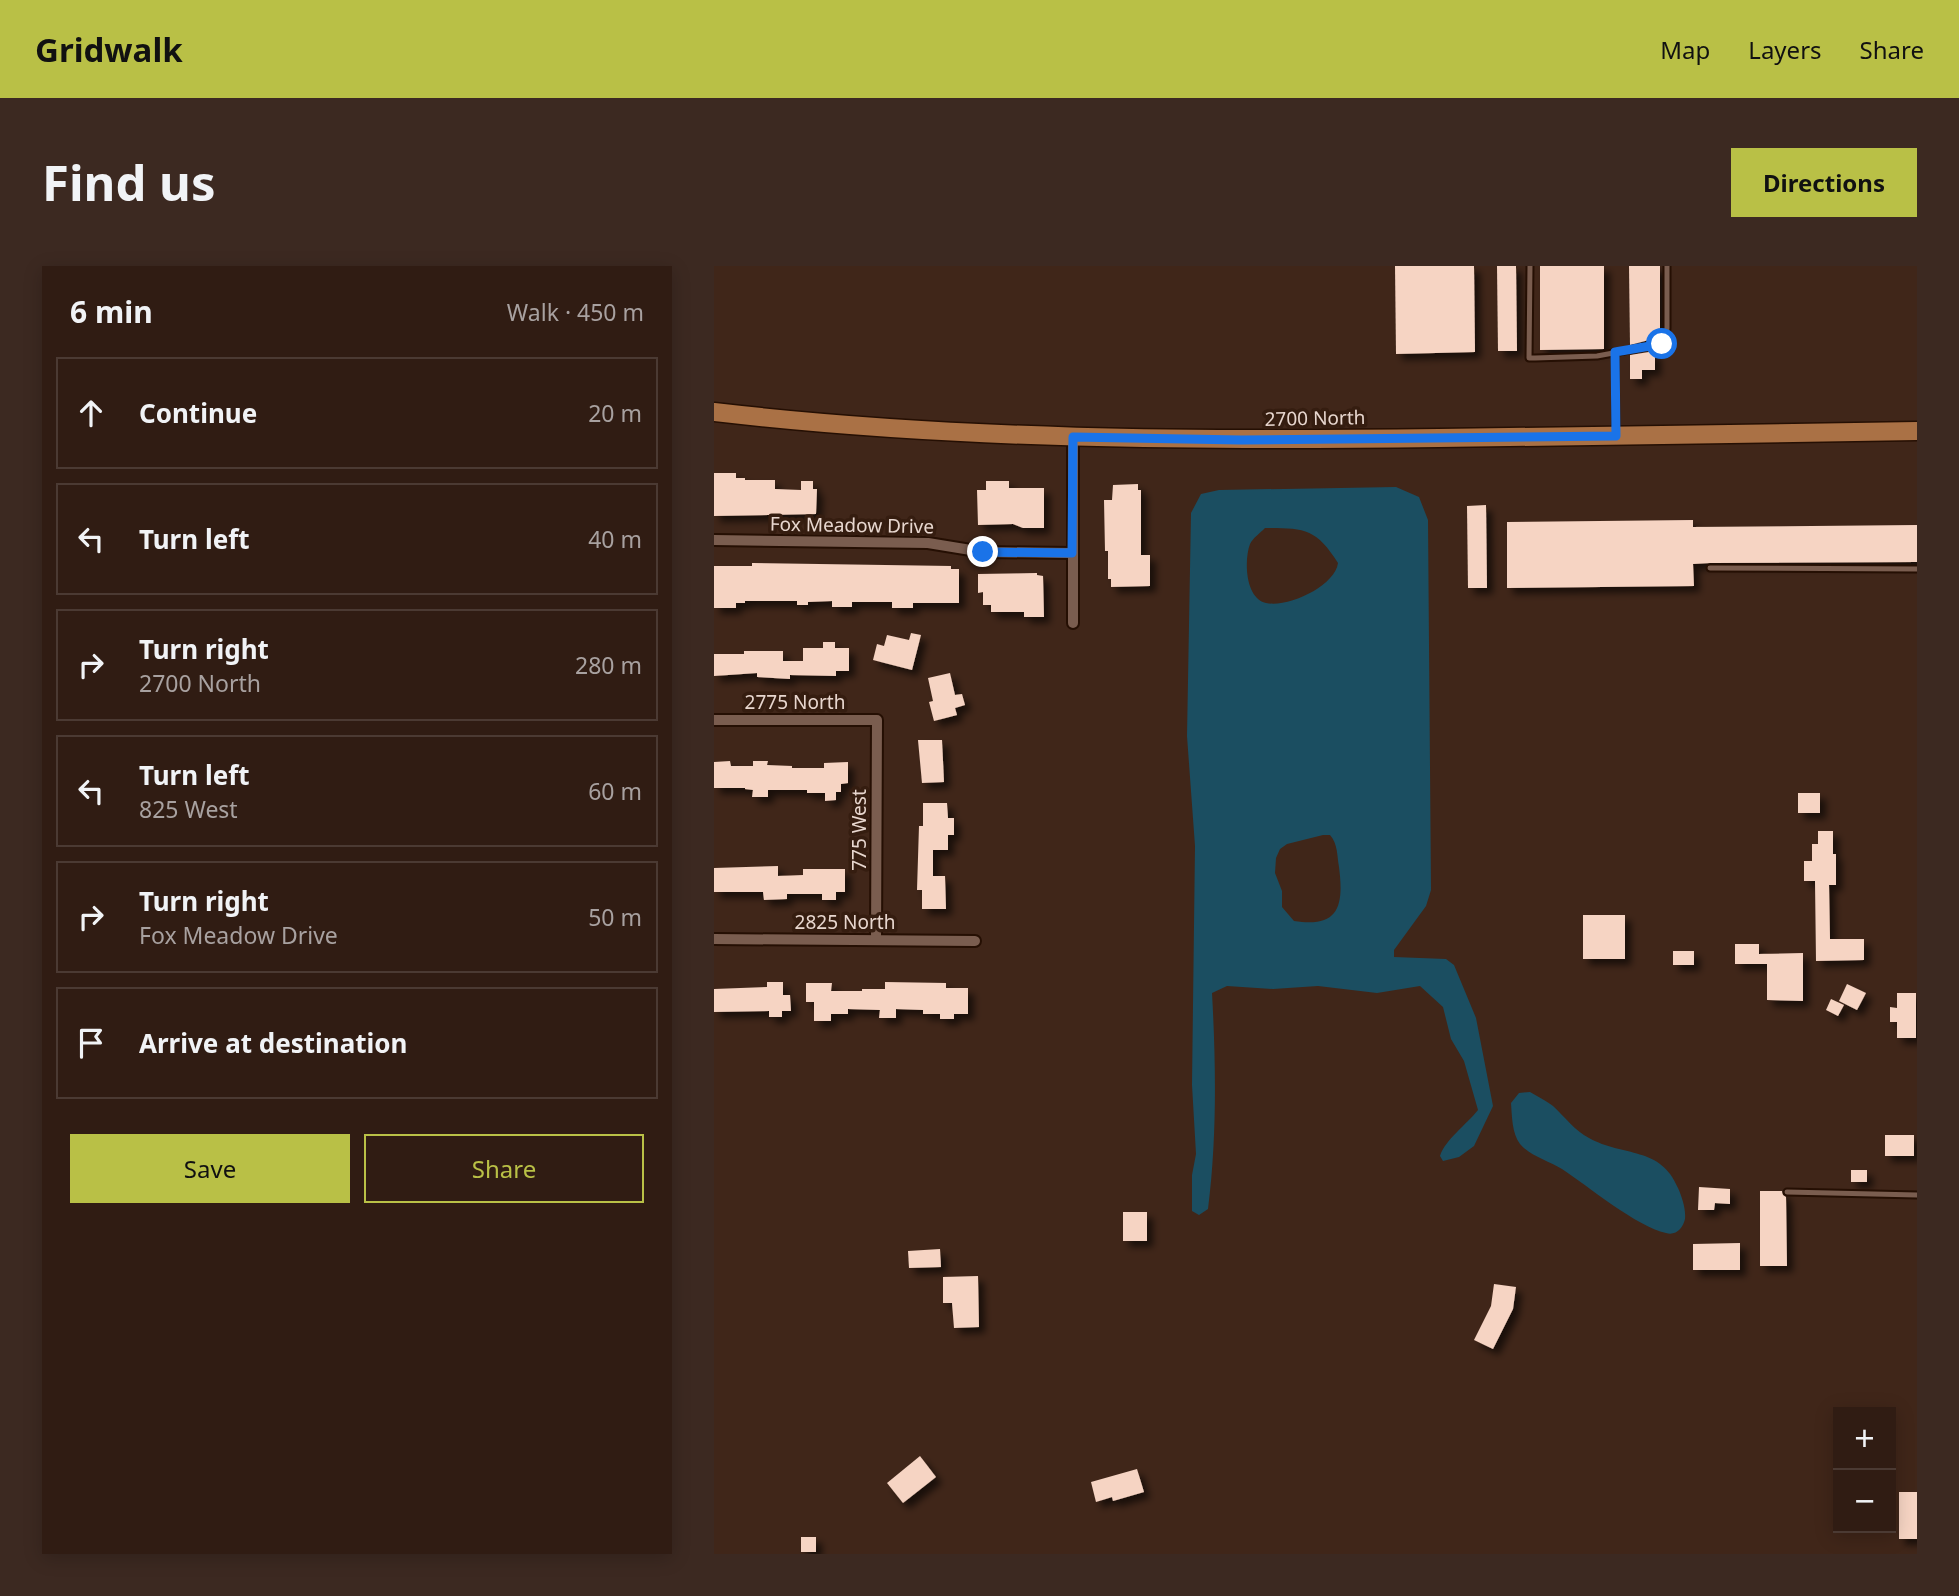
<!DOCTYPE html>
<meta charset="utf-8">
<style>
body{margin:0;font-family:"Noto Sans",sans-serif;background:#3c2921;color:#f1f3f6}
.controls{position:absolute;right:21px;bottom:21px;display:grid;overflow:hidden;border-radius:0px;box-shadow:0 4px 18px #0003}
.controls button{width:63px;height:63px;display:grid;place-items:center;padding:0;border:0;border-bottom:2px solid #4b3a33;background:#301c13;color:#f1f3f6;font:35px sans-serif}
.stop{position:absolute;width:21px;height:21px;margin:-16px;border:5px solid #1a73e8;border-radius:50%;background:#fff}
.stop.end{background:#1a73e8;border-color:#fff;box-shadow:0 2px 7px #0008}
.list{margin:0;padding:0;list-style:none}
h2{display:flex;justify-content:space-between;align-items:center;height:91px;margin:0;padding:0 28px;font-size:30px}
h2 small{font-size:23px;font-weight:400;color:#a8a1a0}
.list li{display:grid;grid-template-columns:46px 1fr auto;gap:21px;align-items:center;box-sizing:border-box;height:112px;margin:0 14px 14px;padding:0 14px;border:2px solid #4b3a33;border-radius:0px}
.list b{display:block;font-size:26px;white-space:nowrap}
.list p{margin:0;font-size:23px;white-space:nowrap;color:#a8a1a0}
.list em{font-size:23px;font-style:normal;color:#a8a1a0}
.actions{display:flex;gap:14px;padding:21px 28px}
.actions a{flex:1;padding:16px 0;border:2px solid #b9c046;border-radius:0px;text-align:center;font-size:24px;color:#b9c046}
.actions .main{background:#b9c046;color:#111}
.icon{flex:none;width:38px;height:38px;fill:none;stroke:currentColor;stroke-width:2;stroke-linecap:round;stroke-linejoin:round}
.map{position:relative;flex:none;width:1203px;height:1288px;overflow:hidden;border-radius:0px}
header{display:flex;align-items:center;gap:42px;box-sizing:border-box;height:98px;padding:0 35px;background:#b9c046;color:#111}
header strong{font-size:33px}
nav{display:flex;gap:38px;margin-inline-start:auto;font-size:24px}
.intro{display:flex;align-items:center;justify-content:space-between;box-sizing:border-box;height:168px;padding:0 42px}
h1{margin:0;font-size:49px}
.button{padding:18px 32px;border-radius:0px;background:#b9c046;color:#111;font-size:24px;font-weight:700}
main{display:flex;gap:42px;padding:0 42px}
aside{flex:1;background:#301c13;border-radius:0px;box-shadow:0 4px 18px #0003}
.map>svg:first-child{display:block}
.water{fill:#1b4e61;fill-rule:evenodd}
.building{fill:#f6d4c3;filter:url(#shadow)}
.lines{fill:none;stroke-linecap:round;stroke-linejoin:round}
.lane-casing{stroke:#250f03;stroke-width:9}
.street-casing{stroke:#250f03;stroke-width:14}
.primary-casing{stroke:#250f03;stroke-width:21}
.lane{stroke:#7a5d4f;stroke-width:5}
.street{stroke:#7a5d4f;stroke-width:10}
.primary{stroke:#aa7145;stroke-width:18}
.route{stroke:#1a73e8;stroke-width:9}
.labels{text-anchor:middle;stroke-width:7;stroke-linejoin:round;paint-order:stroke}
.street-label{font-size:19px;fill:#e8d7cf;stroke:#351d10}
</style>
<header>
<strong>Gridwalk</strong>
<nav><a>Map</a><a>Layers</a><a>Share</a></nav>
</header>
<div class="intro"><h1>Find us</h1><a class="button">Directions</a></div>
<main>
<aside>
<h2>6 min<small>Walk · 450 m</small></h2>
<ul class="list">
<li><svg class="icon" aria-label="ahead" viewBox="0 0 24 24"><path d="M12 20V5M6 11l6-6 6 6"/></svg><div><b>Continue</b></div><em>20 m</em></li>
<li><svg class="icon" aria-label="left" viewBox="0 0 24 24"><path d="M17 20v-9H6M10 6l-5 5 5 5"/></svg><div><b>Turn left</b></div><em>40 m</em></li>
<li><svg class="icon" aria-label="right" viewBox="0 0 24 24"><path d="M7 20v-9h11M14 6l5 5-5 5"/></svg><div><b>Turn right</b><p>2700 North</p></div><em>280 m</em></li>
<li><svg class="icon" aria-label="left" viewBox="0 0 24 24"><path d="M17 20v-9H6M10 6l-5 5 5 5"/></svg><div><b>Turn left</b><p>825 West</p></div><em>60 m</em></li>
<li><svg class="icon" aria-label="right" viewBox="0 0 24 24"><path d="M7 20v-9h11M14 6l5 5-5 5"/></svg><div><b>Turn right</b><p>Fox Meadow Drive</p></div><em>50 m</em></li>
<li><svg class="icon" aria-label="arrive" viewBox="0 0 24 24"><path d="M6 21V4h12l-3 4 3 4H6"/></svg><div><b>Arrive at destination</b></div></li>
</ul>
<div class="actions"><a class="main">Save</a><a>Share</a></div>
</aside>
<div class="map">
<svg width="1203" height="1288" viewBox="0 0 1203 1288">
<defs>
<filter id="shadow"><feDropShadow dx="6" dy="6" stdDeviation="3.5" flood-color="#0009"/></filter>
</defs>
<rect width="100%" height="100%" fill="#402619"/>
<!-- water -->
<g class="water">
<path d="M682 221 705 231 714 254 717 624 712 640 680 684V691L732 693 740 699 762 752 779 840 760 880 745 891 729 895 726 890C731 874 752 859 764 844L750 795 737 773 729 741 706 720 663 727 604 720 559 723 513 720 498 727C502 799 503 872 494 943L485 949 478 945V909L482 888 478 819 481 580 473 470 477 247 487 228 505 224ZM551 262C590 262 602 262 624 297 621 320 574 342 552 337 531 332 530 294 536 278 539 272 546 267 551 262ZM609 569H616C624 578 623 590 625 601 630 640 625 662 580 655L568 641V625L561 607 562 592 566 583 573 578Z"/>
<path d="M816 826C824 831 833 835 839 840 851 851 861 865 875 872 909 891 947 880 964 922 968 931 972 943 971 953 969 962 962 970 952 967 923 961 874 920 848 903 835 895 816 890 806 878 798 867 798 851 797 837L805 827Z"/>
</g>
<!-- building -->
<g class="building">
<polygon points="681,0 760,0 761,86 682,88"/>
<polygon points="783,0 802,0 803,85 784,85"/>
<polygon points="826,0 890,0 890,83 826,84"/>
<polygon points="915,0 946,0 946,71 916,79"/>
<polygon points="941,85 941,104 928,104 928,113 916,113 916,89"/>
<polygon points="0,207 22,207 22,212 31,212 31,214 61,214 61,223 87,224 87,215 99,215 99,223 103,223 102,248 0,250"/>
<polygon points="272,215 295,215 295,222 330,222 330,262 309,262 299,258 264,259 263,224 272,224"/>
<polygon points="424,218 424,224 427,224 427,289 436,289 436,320 397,321 397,313 394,313 394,285 391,285 390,234 398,234 399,219"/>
<polygon points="772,239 773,322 754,322 753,240"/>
<polygon points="979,254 979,261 1203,259 1203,296 996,297 979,298 980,320 793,322 793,256"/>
<polygon points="38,297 237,300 237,303 245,303 245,337 199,337 199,342 178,342 178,336 138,336 138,341 118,341 118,335 94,336 94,339 83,339 83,335 31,335 31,337 22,337 22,342 0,342 0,300 38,300"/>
<polygon points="323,307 323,309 329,310 330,351 310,351 310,346 277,346 277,339 269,339 269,326 264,327 264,308"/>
<polygon points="197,367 207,369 198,404 159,394 163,378 170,380 173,369 195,374"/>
<polygon points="109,376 121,376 121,382 135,382 135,405 122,405 122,410 76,409 76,413 43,411 43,407 0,410 0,388 30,388 30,385 69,385 69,395 89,395 89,382 109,382"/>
<polygon points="236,407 241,429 248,428 251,439 241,442 243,449 220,455 215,436 219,435 214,412"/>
<polygon points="204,474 228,474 230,516 208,517"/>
<polygon points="16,495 17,500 39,500 39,495 54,495 53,499 78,500 78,502 110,502 110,497 134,496 134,517 127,518 127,526 122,526 122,534 111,535 111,527 93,527 93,524 54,524 54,531 38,531 39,524 31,523 31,522 0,522 0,496"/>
<rect x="1084" y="527" width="22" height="20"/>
<polygon points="209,537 233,537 234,552 240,552 240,569 234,569 234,584 219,584 219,610 231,610 232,643 208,643 208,624 203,624 205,560 209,560"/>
<polygon points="1104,565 1119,565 1119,588 1122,588 1122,619 1115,619 1116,673 1150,673 1150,694 1102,695 1101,615 1090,615 1090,595 1098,595 1098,578 1104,578"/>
<polygon points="64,600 64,610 89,609 89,603 131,603 131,626 122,626 122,634 108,634 108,628 73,628 73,633 50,634 49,626 0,626 0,602"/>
<rect x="869" y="649" width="42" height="44"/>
<polygon points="1021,678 1045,678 1045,688 1089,687 1089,735 1053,734 1053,698 1021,698"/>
<rect x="959" y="685" width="21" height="14"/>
<polygon points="53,716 69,716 69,729 76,729 77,745 68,745 68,751 55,751 55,745 0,746 0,723 53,721"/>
<polygon points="171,716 232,717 232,722 254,722 254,748 240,748 240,753 226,753 226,748 209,748 209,744 182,743 182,752 165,752 166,744 134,743 134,748 117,748 117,755 100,755 100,736 92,736 92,717 118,717 117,725 148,725 148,723 171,723"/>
<polygon points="1133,718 1152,727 1143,744 1125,735"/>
<polygon points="1183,727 1202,727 1202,772 1183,772 1183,756 1176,756 1176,741 1183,742"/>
<polygon points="1117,733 1130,739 1124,750 1112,744"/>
<rect x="1171" y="869" width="29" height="21"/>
<rect x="1137" y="904" width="16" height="12"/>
<polygon points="985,921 1016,923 1016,938 1001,937 1000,944 984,944"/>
<polygon points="1046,925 1068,925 1069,929 1072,931 1073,1000 1046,1000"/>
<rect x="409" y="946" width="24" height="29"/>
<polygon points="1026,977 1026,1004 979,1004 979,978"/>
<polygon points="226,983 227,1001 195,1002 194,985"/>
<polygon points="264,1010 265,1061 240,1062 238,1037 229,1037 229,1011"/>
<polygon points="780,1018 802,1021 799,1043 779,1083 760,1074 777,1040"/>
<polygon points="206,1190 222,1211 189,1237 173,1217"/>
<polygon points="423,1203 430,1226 399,1235 398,1231 382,1236 377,1216"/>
<rect x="1185" y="1226" width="18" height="47"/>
<rect x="87" y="1271" width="15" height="15"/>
</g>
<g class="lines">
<!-- lane casing -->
<g class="lane-casing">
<g id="lane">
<polyline points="816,0 815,92 821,92 883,90 948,78 952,71 953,62 953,0"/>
<polyline points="901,86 902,166"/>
<polyline points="996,302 1203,303"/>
<polyline points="1073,926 1203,929"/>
</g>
</g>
<!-- street casing -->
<g class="street-casing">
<g id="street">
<polyline points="0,274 214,277 269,286 358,287"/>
<polyline points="359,357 359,171"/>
<polyline points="0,454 163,454 162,674"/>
<polyline points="0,673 261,675"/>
</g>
</g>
<!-- primary casing -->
<g class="primary-casing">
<path id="primary" d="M0 146C241 174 483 175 725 172 884 170 1044 168 1203 165"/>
</g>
<!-- lane -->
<use href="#lane" class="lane"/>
<!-- street -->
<use href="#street" class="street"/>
<!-- primary -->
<use href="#primary" class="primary"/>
</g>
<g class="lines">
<!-- route -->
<polyline class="route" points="269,286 358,287 359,171 527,174 902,170 901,86 948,78"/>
</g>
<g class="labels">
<!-- street labels -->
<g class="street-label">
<text transform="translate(601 152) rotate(-1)" y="7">2700 North</text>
<text transform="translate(138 259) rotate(1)" y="7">Fox Meadow Drive</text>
<text x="81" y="443">2775 North</text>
<text transform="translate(145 564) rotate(-90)" y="7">775 West</text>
<text x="131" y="663">2825 North</text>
</g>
</g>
</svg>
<div class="controls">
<button>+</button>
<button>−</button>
</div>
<div class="stop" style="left:948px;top:78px"></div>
<div class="stop end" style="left:269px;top:286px"></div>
</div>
</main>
